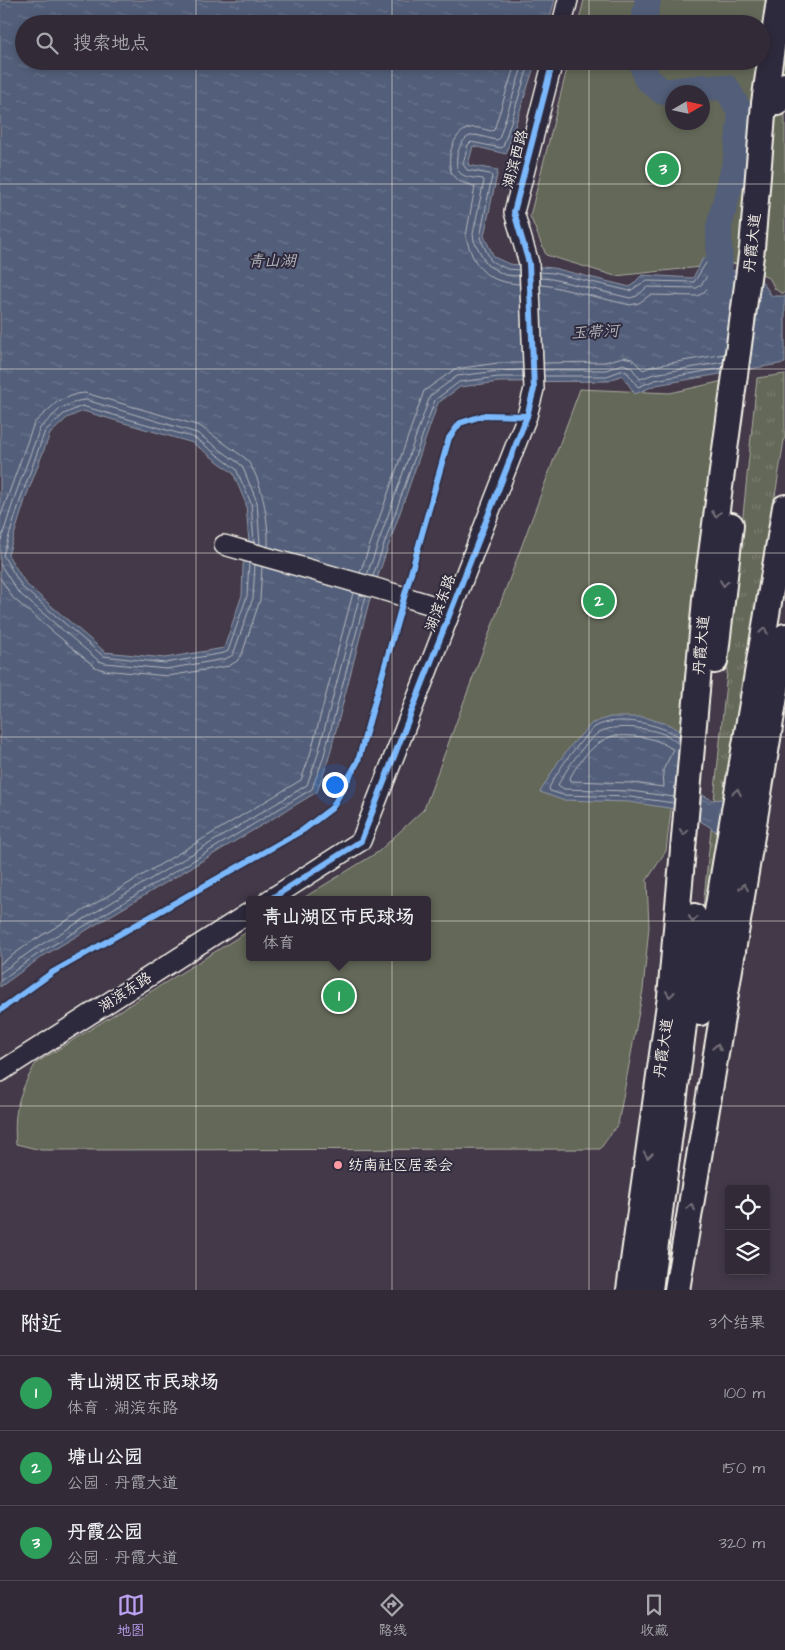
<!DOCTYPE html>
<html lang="zh">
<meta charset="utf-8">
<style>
body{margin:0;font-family:"Architects Daughter","LXGW WenKai TC",sans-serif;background:#3a333f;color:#f1f3f6}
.controls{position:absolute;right:15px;bottom:15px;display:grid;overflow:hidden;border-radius:5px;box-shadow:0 2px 8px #0003}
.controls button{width:45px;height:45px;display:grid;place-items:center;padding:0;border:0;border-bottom:1px solid #4d4752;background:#322b37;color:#f1f3f6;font:25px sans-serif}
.compass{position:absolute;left:665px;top:85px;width:45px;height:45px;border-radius:50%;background:#322b37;box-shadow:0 2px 8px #0003;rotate:81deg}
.you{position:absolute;left:334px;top:784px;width:18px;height:18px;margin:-12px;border:4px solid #fff;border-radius:50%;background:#1a73e8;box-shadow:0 0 0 8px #1a73e833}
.badge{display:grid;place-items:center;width:32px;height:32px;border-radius:50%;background:#bca0f2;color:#fff;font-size:16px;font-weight:700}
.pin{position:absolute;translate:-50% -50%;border:2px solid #fff;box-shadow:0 1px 5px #0006}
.popup{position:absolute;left:246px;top:896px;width:185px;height:65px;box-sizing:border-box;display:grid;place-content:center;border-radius:5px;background:#322b37;filter:drop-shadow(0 1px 4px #0005);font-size:16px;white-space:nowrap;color:#a8a7ad}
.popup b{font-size:19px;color:#f1f3f6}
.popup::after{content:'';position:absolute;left:50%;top:100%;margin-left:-10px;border:10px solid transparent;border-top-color:#322b37}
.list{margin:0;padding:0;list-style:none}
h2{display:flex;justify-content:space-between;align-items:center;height:65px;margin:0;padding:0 20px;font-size:21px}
h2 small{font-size:16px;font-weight:400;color:#a8a7ad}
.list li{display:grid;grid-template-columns:32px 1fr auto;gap:15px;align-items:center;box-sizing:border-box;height:75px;padding:0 20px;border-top:1px solid #4d4752}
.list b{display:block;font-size:19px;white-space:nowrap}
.list p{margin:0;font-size:16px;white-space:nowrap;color:#a8a7ad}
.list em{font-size:16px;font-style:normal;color:#a8a7ad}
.icon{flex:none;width:28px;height:28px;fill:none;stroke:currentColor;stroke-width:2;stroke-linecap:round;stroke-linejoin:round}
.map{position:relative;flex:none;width:785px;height:1290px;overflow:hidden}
.search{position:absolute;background:#322b37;box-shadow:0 2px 8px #0003;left:15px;right:15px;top:15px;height:55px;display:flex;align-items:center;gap:12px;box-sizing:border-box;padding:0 18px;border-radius:28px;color:#a8a7ad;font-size:19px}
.sheet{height:290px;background:#322b37}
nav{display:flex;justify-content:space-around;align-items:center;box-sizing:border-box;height:70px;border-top:1px solid #4d4752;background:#322b37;font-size:14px;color:#a8a7ad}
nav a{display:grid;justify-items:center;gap:2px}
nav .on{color:#bca0f2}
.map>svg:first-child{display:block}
.grass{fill:url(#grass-tufts);stroke:#acaca0}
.green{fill:#646759;stroke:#acaca0;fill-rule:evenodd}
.water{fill:url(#water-ripples);stroke:#9399a6;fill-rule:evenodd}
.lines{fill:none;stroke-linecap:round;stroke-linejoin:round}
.shore{stroke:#b3b6bc;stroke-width:1}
.river{stroke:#525e7a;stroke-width:26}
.minor-casing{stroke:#f4f1e8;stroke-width:22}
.major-casing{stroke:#f4f1e8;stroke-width:28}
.minor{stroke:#2f2a3d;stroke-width:19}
.major{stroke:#2f2a3d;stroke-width:24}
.cycleway-casing{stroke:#2f2a3d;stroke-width:9}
.cycleway{stroke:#7ab7fb;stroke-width:6}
.oneway{stroke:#747079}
.grid{fill:none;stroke:#f4f1e8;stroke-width:1;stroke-opacity:0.55}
.poi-dot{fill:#ff9aa2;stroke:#2f2a3d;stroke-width:2}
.labels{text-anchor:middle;stroke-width:4;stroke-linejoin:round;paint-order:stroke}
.street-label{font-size:15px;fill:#f4f1e8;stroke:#2f2a3d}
.poi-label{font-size:15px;fill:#f4f1e8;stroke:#2f2a3d;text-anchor:start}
.water-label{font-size:16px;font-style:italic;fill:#b3b6bc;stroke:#2f2a3d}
</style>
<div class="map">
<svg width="785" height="1290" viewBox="0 0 785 1290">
<defs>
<pattern id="grass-tufts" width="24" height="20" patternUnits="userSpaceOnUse" patternTransform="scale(1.25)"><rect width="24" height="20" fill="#646759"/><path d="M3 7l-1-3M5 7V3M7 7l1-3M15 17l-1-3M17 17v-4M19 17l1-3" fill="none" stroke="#7b7d71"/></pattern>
<pattern id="water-ripples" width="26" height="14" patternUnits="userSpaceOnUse" patternTransform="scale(1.25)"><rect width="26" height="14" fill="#525e7a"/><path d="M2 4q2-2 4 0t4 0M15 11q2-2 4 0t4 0" fill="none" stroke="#6c768d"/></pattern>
</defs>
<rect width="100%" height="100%" fill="#433949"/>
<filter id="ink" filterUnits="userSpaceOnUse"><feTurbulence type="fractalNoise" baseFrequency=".02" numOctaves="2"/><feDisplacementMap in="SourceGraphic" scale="10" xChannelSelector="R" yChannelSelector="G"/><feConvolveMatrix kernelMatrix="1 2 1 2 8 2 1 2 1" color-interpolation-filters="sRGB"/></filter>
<g filter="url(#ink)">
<!-- grass -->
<polygon class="grass" points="785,374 785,434 692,1016 757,378"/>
<!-- green -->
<g class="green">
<path d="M584 0H785V293H781L775 289 770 279 739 263 615 276 546 255 530 216 569 61H761V24H578ZM672 92H702V122H672Z"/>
<path d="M723 381 666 851 647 880 649 927 643 990 618 1124 600 1149 41 1150 16 1144C13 1110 19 1093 36 1063L250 930V957H428V900H300L378 852 424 809 580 389 670 393Z"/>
</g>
<!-- water -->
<g class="water">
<path d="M0 0H555L548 24H24V61H536L506 154 473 146 468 165 498 170 484 236 494 257 509 264 553 268 630 287 642 275 693 278 703 258 720 255 728 271 754 270 772 296H785V363L656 385 635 394 622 375 609 381 499 382 460 387 438 403 369 602 328 761 317 792 40 958 0 987ZM83 411 193 443 233 473 246 504 249 543 243 565 242 595 224 648 165 658 105 652 26 584 8 555 26 497 50 434 67 418Z"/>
<polygon points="610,717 644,717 670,725 698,743 699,793 712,800 721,799 732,802 733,846 710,827 682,810 629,802 562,800 540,792 558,762 574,742 592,723"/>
</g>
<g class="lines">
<!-- shore -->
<g class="shore">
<path d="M516 61 494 130 491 131C483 129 473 125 465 130 451 136 444 167 455 178 461 184 469 183 475 187L466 236C467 243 470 249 472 255 483 277 496 282 519 284"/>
<polyline points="519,270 507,269 491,261 480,238 492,176 490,174 467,170 463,164 468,145 471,142 501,148 503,147 530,61"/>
<polyline points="540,272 553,273 630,291 645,281 694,282 706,263 715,261 718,262 724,275 735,276"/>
<path d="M519 276 505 275 487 265 474 241 473 234 484 181 483 179C476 178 465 178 460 173 452 165 459 139 470 136 477 133 489 139 496 140L499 139 524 61"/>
<polyline points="540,278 552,279 630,298 637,296 647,287 697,288 702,284 712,268 721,280 734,282"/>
<polyline points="541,285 550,286 630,305 639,303 650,295 698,296 704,292 712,283 723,289 733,290"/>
<polyline points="544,363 605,362 623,357 632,359 643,370 653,366 725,354"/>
<polyline points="544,370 606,370 623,364 631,367 640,379 654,374 724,362"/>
<polyline points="544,376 607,376 623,370 627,372 638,387 655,380 723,368"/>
<path d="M0 518 34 423 57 402 76 394 85 393 200 426 245 458C262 475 269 523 268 546"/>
<polyline points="0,543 16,493 40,428 61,408 78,401 86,400 197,433 240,464 243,468 257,502 260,544"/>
<polyline points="249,563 247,596 228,651 224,653 165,663 103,656 22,587 3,555 22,495 45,431 64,414 82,406 195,438 236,469 251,503 254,543"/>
<polyline points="0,564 18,592 99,661 105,663 166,669 225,659 233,655 253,598 255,565"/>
<polyline points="360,573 424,391 455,369 498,363 522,363"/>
<polyline points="367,575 430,396 457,376 499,371 523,370"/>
<polyline points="373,576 435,400 459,382 499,377 523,377"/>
<polyline points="0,578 13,598 95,667 103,670 168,676 229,666 237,661 242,654 260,600 262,567"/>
<path d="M613 736C634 735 654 736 672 749L673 751 663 770 664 787 631 783 571 781 570 778C578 762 595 741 613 736Z"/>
<path d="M674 797 630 791 564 789 558 785C565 771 585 742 598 733 613 723 651 728 666 735 671 738 675 741 679 744"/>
<path d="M674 803 630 797 563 795 550 791 549 788C558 770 570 754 584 738 588 735 591 729 595 727 617 714 660 724 680 737"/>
<polyline points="0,964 31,942 301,780 310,755 353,593"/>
<polyline points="0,973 34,949 307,785 317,757 360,595"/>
<polyline points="0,981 38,954 312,789 323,759 366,596"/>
</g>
<!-- river -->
<g class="river">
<polyline points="643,24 648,0"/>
<polyline points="642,61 646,78 663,92 704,87 727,88 741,114 736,159 719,227 720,290"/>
</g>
<!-- minor casing -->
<g class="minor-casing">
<g id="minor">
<polyline points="562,24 568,0"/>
<polyline points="224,545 379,589 451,611"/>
<polyline points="269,900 361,841 527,416 534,389 529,263 514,212 553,61"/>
<polyline points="0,1072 250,912"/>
</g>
</g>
<!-- major casing -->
<g class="major-casing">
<g id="major">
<polyline points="777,103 785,85"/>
<polyline points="715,661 731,525"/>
<polyline points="700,1013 785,507"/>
<polyline points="629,1290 670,997 705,599 752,248 764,103 779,0"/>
<polyline points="650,1290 687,1001 694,916"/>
<polyline points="677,1290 785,636"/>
</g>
</g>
<!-- minor -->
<use href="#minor" class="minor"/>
<!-- major -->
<use href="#major" class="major"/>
<!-- cycleway casing -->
<g class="cycleway-casing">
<g id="cycleway">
<polyline points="269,900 361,841 527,416 534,389 529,263 514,212 553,61"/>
<polyline points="0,1010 53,972 303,830 332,808 358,761 449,438 460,423 485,415 527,416"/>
</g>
</g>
<!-- cycleway -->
<use href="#cycleway" class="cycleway"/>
</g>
<!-- one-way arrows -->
<defs><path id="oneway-chevron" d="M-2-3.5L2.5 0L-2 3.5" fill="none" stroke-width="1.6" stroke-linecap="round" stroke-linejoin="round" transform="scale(1.25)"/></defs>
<g class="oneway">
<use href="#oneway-chevron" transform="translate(716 514) rotate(98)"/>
<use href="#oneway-chevron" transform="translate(724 583) rotate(97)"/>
<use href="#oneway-chevron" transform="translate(764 631) rotate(-80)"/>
<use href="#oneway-chevron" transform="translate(737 792) rotate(-80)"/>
<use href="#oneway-chevron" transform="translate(684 832) rotate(95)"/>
<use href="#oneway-chevron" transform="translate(744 887) rotate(-81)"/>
<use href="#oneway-chevron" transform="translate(693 919) rotate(95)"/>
<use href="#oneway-chevron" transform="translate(670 994) rotate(96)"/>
<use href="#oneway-chevron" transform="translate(717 1047) rotate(-81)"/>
<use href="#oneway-chevron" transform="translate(648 1155) rotate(98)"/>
<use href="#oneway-chevron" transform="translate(691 1207) rotate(-81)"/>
</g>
</g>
<!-- grid -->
<path class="grid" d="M196 0V24M392 0V24M589 0V24M196 61V1290M392 61V1290M589 61V1290M0 184H785M0 369H785M0 553H785M0 737H785M0 921H785M0 1106H785"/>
<!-- markers -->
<circle class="poi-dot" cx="338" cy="1165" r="5"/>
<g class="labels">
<!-- street labels -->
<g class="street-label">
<text transform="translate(515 159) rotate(-75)" y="5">湖滨西路</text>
<text transform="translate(752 243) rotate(-84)" y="5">丹霞大道</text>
<text transform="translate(440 603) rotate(-69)" y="5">湖滨东路</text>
<text transform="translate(701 645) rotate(-85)" y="5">丹霞大道</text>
<text transform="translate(125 992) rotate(-33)" y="5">湖滨东路</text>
<text transform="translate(663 1048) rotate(-82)" y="5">丹霞大道</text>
</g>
<!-- poi labels -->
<g class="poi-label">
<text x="348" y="1170">纺南社区居委会</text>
</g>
<!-- water labels -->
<g class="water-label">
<text x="272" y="266">青山湖</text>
<text transform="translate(595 331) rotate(-3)" y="6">玉带河</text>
</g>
</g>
</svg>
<div class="controls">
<button><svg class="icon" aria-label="locate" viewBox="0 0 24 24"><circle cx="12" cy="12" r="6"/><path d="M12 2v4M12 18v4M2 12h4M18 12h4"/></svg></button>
<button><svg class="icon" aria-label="layers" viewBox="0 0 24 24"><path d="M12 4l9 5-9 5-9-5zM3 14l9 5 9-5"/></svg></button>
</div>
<svg class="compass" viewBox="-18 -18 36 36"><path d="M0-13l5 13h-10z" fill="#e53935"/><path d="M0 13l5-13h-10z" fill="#a8a7ad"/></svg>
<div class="you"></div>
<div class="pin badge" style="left:339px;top:996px;background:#2e9e5b">1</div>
<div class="popup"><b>青山湖区市民球场</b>体育</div>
<div class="pin badge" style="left:599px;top:601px;background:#2e9e5b">2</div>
<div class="pin badge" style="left:663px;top:169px;background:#2e9e5b">3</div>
<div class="search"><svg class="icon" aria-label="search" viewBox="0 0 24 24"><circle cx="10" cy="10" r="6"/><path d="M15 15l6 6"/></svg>搜索地点</div>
</div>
<section class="sheet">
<h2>附近<small>3个结果</small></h2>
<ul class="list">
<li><span class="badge" style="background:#2e9e5b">1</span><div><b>青山湖区市民球场</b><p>体育 · 湖滨东路</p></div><em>100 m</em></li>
<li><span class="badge" style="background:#2e9e5b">2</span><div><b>塘山公园</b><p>公园 · 丹霞大道</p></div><em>150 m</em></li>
<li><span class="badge" style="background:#2e9e5b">3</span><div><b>丹霞公园</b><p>公园 · 丹霞大道</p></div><em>320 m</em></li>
</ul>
</section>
<nav>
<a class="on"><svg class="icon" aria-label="map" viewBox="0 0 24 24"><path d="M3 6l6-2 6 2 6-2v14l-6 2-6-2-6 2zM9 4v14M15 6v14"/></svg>地图</a>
<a><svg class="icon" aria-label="directions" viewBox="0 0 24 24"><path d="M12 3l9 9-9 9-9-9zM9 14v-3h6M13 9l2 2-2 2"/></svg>路线</a>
<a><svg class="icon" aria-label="saved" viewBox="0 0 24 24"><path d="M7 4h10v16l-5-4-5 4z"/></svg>收藏</a>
</nav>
